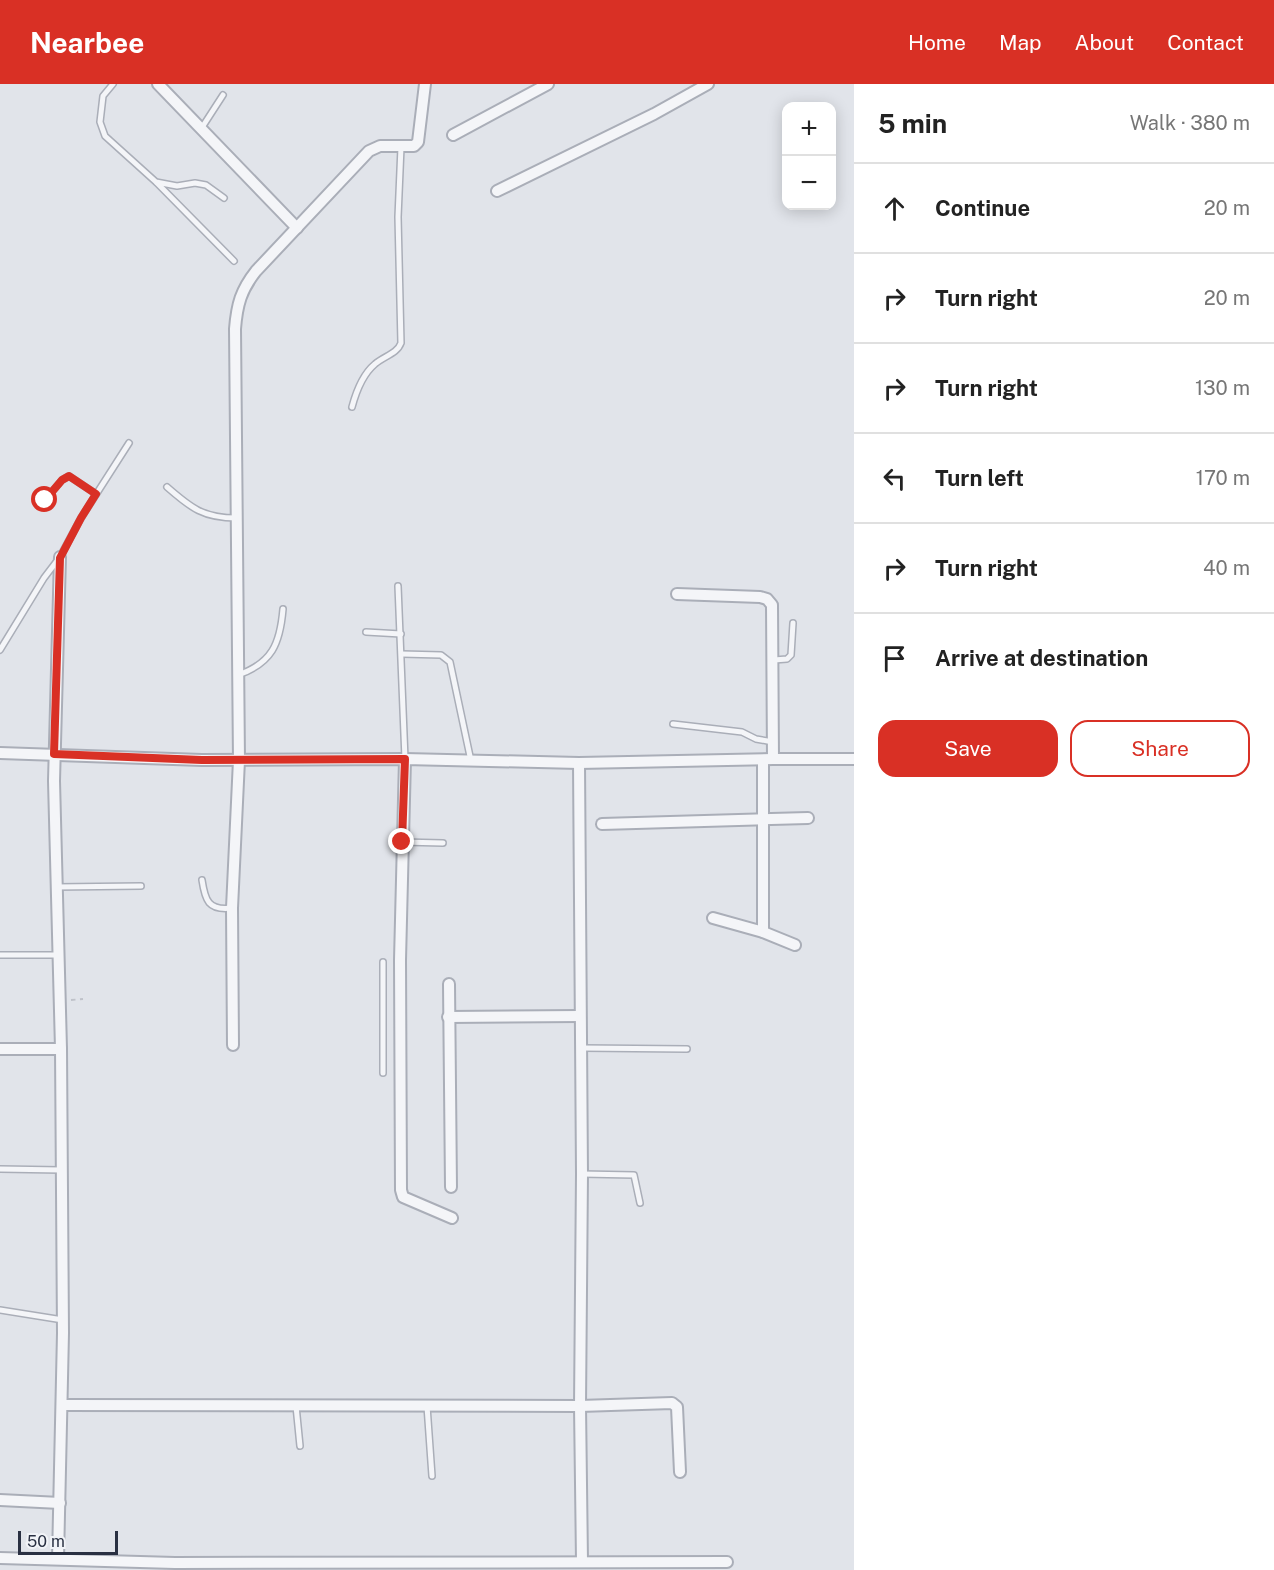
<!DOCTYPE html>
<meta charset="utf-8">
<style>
body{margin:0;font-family:"Public Sans",sans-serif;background:#f2f2f2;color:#222}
.controls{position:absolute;right:18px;top:18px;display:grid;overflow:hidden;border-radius:12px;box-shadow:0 3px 15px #0003}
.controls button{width:54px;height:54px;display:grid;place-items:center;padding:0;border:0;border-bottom:2px solid #e0e0e0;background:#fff;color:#222;font:30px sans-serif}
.scale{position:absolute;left:18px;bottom:15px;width:100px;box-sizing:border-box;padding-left:6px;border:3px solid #293042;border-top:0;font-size:16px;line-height:21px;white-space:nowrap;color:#293042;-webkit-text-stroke:4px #f1f3f7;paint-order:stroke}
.stop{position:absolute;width:18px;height:18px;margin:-14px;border:4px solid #d93025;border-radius:50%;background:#fff}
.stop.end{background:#d93025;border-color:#fff;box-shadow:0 2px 6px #0008}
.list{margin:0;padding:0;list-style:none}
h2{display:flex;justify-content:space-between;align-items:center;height:78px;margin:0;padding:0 24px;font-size:26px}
h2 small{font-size:20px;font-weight:400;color:#767676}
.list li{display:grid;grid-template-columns:39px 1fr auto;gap:18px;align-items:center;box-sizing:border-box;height:90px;padding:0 24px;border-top:2px solid #e0e0e0}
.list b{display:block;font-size:22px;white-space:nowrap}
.list em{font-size:20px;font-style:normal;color:#767676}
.actions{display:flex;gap:12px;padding:18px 24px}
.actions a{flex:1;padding:14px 0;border:2px solid #d93025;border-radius:18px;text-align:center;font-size:21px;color:#d93025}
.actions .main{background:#d93025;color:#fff}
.icon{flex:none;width:33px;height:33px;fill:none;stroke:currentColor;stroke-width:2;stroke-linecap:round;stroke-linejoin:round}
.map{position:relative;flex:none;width:854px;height:1486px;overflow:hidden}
header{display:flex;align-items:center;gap:36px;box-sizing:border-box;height:84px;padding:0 30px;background:#d93025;color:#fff}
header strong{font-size:28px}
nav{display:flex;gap:33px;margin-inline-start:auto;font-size:21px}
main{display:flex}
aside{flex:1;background:#fff}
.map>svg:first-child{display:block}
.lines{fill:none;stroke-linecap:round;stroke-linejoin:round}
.lane-casing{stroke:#aaaeb8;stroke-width:8}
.street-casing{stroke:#aaaeb8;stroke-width:14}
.path{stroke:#bfc2c9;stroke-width:2;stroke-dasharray:4.5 4.5;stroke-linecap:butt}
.lane{stroke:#f4f5f8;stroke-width:5}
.street{stroke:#f4f5f8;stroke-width:10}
.route{stroke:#d93025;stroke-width:8}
</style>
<header>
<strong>Nearbee</strong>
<nav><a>Home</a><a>Map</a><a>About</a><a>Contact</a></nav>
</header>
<main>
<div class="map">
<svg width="854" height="1486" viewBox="0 0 854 1486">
<rect width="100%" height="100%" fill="#e1e4ea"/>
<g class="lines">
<!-- lane casing -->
<g class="lane-casing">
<g id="lane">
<polyline points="113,0 103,12 100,38 105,52 156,98 177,102 195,99 206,101 224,114"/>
<polyline points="201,45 223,11"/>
<polyline points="157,99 234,177"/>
<path d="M352 323C356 308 363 290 375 280 384 272 397 270 401 259L398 133 401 63"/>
<path d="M167 403C191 424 203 434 237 434"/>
<polyline points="45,416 62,396 69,392 96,410"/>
<polyline points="398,502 405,675"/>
<polyline points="366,548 401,550"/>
<polyline points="0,566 44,494 60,473 81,434 129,359"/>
<polyline points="402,570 441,571 450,578 471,677"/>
<polyline points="774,576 787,575 791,571 793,539"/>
<path d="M238 591C272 579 280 560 283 525"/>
<polyline points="673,640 742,648 756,655 773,658"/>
<polyline points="402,758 443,759"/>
<path d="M202 796C205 816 208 827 232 824"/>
<polyline points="56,803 141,802"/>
<polyline points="0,871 58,871"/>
<polyline points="383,878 383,989"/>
<polyline points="582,964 687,965"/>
<polyline points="0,1085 61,1086"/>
<polyline points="582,1090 634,1091 640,1119"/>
<polyline points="0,1226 63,1236"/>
<polyline points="296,1322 300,1362"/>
<polyline points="427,1322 432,1392"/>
</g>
</g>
<!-- street casing -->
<g class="street-casing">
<g id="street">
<polyline points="158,0 297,144"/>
<polyline points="453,51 548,0"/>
<polyline points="497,107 654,30 708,0"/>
<polyline points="677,510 760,513 767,515 772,521 773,675"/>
<polyline points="0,669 202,676 405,675 579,679 773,675 854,675"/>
<polyline points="405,675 400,876 401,1106 403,1113 452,1134"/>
<polyline points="579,679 582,1090 580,1322 582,1477"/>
<polyline points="602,740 808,734"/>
<polyline points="713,834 763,848 795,861"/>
<polyline points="763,848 763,677"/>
<polyline points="449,900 451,1103"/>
<polyline points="448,933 580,932"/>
<path d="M233 961 232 824 239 676 235 245C237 220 241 206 256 187L369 67 380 62H414L418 58 425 0"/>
<polyline points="0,965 61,965"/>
<polyline points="62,1321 580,1322 672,1319 677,1323 680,1388"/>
<polyline points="0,1416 60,1419"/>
<polyline points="0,1474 175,1479 727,1478"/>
<polyline points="58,1475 63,1249 61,965 54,697 60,473"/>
</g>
</g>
<!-- path -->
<polyline class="path" points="71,916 83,915"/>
<!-- lane -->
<use href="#lane" class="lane"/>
<!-- street -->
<use href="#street" class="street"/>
</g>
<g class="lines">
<!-- route -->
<polyline class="route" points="45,416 62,396 69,392 96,410 81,434 60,474 54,670 202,676 405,675 402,758"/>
</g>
</svg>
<div class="controls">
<button>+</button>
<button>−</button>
</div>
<div class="scale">50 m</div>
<div class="stop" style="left:45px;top:416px"></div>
<div class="stop end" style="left:402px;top:758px"></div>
</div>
<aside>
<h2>5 min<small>Walk · 380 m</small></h2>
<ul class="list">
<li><svg class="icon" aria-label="ahead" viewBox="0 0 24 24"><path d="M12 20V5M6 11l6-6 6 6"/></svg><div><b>Continue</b></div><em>20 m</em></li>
<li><svg class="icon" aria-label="right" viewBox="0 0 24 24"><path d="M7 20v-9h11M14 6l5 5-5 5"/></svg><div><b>Turn right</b></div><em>20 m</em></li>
<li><svg class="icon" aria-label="right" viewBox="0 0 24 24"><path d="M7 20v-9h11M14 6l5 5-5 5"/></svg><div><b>Turn right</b></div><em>130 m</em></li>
<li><svg class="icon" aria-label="left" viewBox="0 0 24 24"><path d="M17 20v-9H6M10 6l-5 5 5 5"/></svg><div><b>Turn left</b></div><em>170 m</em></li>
<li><svg class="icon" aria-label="right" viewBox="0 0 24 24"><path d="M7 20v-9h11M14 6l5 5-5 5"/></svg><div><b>Turn right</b></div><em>40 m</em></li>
<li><svg class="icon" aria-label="arrive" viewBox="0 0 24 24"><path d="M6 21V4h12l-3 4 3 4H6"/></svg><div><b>Arrive at destination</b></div></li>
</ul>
<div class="actions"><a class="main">Save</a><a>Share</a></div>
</aside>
</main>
